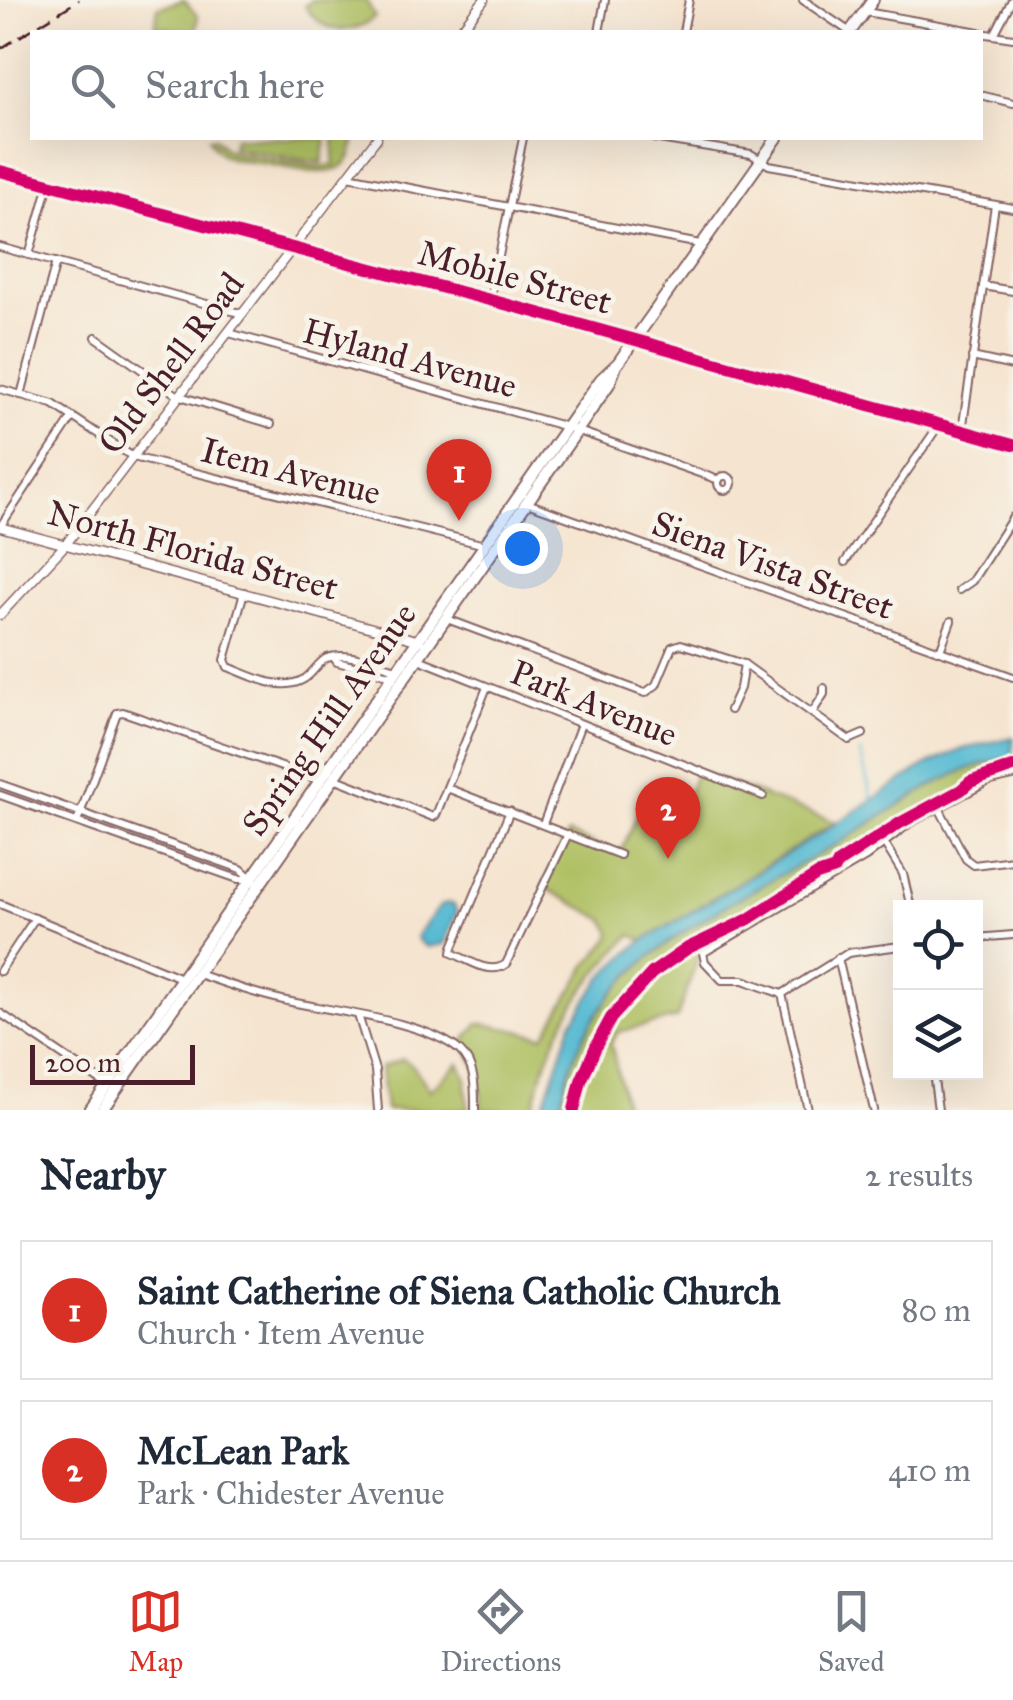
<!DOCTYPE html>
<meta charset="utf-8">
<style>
body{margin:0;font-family:"IM FELL Great Primer",serif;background:#f6f6f7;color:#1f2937}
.controls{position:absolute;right:30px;bottom:30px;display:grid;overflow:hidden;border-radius:0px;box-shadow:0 10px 40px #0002}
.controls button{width:90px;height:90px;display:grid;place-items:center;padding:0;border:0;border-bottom:2px solid #e0e1e3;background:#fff;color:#1f2937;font:50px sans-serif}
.scale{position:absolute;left:30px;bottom:25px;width:165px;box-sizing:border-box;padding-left:10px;border:5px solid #4a1f2b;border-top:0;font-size:28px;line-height:35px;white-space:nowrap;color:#4a1f2b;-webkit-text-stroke:8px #f7f3e8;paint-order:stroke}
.you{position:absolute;left:522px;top:548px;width:35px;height:35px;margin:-25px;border:8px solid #fff;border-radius:50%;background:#1a73e8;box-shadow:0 0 0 15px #1a73e833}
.badge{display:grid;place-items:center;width:65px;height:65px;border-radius:50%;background:#d93025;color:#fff;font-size:32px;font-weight:700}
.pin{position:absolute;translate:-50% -82px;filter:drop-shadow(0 2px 5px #0008)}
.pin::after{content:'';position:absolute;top:52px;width:35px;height:30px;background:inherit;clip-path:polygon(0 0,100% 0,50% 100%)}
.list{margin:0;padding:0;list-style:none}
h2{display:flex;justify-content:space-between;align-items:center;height:130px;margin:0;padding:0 40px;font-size:42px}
h2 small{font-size:32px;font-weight:400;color:#747a83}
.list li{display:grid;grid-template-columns:65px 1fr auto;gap:30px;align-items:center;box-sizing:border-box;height:140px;margin:0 20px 20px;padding:0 20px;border:2px solid #e0e1e3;border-radius:0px}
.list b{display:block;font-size:38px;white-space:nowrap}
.list p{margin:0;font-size:32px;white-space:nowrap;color:#747a83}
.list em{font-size:32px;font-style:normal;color:#747a83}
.icon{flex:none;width:55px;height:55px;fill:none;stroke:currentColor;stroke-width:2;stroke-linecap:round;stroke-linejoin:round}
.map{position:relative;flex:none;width:1013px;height:1110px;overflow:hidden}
.search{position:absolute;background:#fff;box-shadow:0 10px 40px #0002;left:30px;right:30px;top:30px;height:110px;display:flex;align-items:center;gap:25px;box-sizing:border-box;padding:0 35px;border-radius:0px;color:#747a83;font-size:38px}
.sheet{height:450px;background:#fff}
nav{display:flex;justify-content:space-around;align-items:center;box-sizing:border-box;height:140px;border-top:2px solid #e0e1e3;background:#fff;font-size:28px;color:#747a83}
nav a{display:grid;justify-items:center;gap:5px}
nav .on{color:#d93025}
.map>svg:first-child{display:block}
.green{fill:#aebf62;stroke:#7c6f46;stroke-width:2.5}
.water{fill:#54bad2;stroke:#4f6c7e;stroke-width:2.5}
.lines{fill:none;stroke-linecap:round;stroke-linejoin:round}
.stream{stroke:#54bad2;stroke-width:2.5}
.minor-casing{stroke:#866464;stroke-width:10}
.tertiary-casing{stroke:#866464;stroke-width:11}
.primary-casing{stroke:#866464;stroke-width:14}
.minor{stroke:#fff;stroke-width:6}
.tertiary{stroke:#fff;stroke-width:8}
.primary{stroke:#fff;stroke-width:10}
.rail{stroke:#4a1f2b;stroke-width:2.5;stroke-dasharray:15 8;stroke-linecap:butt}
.cycleway-casing{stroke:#f7f3e8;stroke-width:19}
.cycleway{stroke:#d6006c;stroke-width:12}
.labels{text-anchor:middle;stroke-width:10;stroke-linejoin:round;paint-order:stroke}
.street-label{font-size:35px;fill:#4a1f2b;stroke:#f7f3e8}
</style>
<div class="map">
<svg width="1013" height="1110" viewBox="0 0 1013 1110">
<rect width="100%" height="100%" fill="#f7f3e8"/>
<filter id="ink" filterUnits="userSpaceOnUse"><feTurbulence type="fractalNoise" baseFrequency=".01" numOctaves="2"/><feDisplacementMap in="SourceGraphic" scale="20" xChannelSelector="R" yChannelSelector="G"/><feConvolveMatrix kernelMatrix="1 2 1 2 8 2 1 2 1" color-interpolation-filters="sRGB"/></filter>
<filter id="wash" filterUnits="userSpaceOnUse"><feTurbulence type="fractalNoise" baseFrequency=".0048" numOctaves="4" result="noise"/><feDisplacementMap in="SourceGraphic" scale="40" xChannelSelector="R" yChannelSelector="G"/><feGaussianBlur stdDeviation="2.25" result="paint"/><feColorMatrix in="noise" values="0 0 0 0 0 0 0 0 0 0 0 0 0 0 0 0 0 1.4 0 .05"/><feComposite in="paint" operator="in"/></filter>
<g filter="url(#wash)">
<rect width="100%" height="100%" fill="#f5e4cf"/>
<!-- green -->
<g class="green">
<polygon points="184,0 198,17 196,32 155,27 158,8"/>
<path d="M311 0H366L375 17C351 37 322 33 305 6Z"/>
<path d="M209 138H215L223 147 235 153 321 167 334 164V138H354C354 187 303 170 272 165 257 162 239 162 225 156 217 152 213 146 209 138Z"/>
<polygon points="234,138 326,138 322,163 232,148"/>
<path d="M1013 758V771L988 778 888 830 872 848 701 949 677 1018 618 1032 611 1043 626 1110H560C566 1070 583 1031 608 999 662 930 768 885 842 841 896 809 949 765 1013 758Z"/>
<path d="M696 771 836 822 644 941 632 935C579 985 548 1038 533 1110H481C482 1086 479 1062 462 1044L479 1023 544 1036 588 964 610 939 611 932 605 920 543 887 568 834 620 854 640 808 677 823Z"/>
<polygon points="403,1059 413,1066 430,1090 459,1063 466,1078 468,1110 385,1110 381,1067"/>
</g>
<!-- water -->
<g class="water">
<path d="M1013 737V758C949 765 896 809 842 841 768 885 662 930 608 999 583 1031 566 1070 560 1110H542L571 1024 603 976 637 945 823 832 926 765 963 749Z"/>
<polygon points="448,903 454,905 457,912 444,944 427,947 418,940 417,935 440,906"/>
</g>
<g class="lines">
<!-- stream -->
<polyline class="stream" points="860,752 872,799"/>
</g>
</g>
<g filter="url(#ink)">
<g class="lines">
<!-- minor casing -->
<g class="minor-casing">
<g id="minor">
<polyline points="803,0 850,32"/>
<polyline points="866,12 979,32"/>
<polyline points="599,32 605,0"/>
<polyline points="683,32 689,0"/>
<polyline points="980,33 1013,38"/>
<polyline points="994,35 1012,0"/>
<polyline points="980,95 1013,103"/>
<polyline points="653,138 751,154 769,165 1013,208"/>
<polyline points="348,176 700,244"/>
<polyline points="0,247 243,314"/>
<polyline points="29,255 49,184"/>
<polyline points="983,286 1013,291"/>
<polyline points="490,300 523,138"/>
<polyline points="229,333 567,427 719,480"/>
<polyline points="96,337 177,395 271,424"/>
<polyline points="972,357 1013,366"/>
<polyline points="0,389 53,404 133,457 485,545"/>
<polyline points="21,395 56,262"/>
<polyline points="962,431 995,205"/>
<circle cx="725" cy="483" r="7"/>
<polyline points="527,503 1013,677"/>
<polyline points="0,527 72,418"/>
<polyline points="845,562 939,425"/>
<polyline points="959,590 972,581 1013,517"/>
<path d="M244 592 225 660 228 667C250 675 281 693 304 679 313 674 318 662 327 658 347 651 377 664 397 669"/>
<polyline points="447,619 645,693 656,685 672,647 681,644 744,664 849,740 863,734"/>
<polyline points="940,651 951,621"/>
<polyline points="334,658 337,662 393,676"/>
<polyline points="416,658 763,796"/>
<polyline points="730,710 740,688 744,664"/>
<polyline points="812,713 824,694 824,688"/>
<polyline points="334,778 433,817 436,815 487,687"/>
<polyline points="0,784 241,869 260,886"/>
<polyline points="447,788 620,855"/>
<polyline points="0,795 238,879 249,879"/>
<polyline points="939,808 966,859 974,865 1013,860"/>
<path d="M510 811 453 947 452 953C469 960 490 976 506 964L568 834"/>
<polyline points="77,822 117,713 123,712 322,781"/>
<polyline points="543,824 581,724"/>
<polyline points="883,841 903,874 911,908"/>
<polyline points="0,904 181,978"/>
<polyline points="976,938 1013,935"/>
<polyline points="838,958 874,1110"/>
<polyline points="0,971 35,918"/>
<path d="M198 974C230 985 262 996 296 1003 339 1012 428 1022 460 1051 476 1066 475 1090 475 1110"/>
<polyline points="782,994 848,953 900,946"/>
<polyline points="0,1013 107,1085"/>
<polyline points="358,1015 375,1070 378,1110"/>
<polyline points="933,1072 938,1110"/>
<polyline points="808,1110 782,994 743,980 722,980 705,962 703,953 866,857 910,823 987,782 1013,776"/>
</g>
</g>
<!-- tertiary casing -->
<g class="tertiary-casing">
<g id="tertiary">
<polyline points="459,32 484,0"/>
<polyline points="0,171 535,312 1013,445"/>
<polyline points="0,527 420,641"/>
<polyline points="0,615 66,544 377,138"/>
</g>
</g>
<!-- primary casing -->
<g class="primary-casing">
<g id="primary">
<polyline points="850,32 873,0"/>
<polyline points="90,1110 567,427 601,379 618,363 777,138"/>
<polyline points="102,1110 577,431 609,384 615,369"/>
</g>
</g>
<!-- minor -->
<use href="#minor" class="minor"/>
<!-- tertiary -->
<use href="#tertiary" class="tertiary"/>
<!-- primary -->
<use href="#primary" class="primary"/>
<!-- rail -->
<polyline class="rail" points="0,49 79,0"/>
<!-- cycleway casing -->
<g class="cycleway-casing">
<g id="cycleway">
<polyline points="0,171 535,312 1013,445"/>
<polyline points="574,1110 581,1081 598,1042 611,1018 652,973 688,948 747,920 817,875 835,869 838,863 900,823 961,790 970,782 1013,767"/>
</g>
</g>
<!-- cycleway -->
<use href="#cycleway" class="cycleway"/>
</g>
</g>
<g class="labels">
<!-- street labels -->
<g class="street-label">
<text transform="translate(515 277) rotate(15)" y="12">Mobile Street</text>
<text transform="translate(410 358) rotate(15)" y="12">Hyland Avenue</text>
<text transform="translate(171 363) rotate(-53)" y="12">Old Shell Road</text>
<text transform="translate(291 471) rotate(14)" y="12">Item Avenue</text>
<text transform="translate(193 550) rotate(15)" y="12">North Florida Street</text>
<text transform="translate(773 565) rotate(20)" y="12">Siena Vista Street</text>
<text transform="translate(594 703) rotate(22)" y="12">Park Avenue</text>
<text transform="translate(329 719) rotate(-55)" y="12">Spring Hill Avenue</text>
</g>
</g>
</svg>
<div class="controls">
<button><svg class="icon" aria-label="locate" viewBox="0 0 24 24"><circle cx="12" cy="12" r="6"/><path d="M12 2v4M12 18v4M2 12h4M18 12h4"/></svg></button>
<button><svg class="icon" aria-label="layers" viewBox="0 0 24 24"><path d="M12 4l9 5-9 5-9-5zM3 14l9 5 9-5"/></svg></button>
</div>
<div class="scale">200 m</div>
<div class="you"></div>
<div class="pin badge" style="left:459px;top:521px">1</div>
<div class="pin badge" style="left:668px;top:859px">2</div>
<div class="search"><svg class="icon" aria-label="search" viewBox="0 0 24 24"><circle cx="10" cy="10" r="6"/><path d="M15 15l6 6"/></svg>Search here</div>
</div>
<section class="sheet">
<h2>Nearby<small>2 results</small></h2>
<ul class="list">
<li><span class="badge">1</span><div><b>Saint Catherine of Siena Catholic Church</b><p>Church · Item Avenue</p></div><em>80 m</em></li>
<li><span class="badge">2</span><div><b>McLean Park</b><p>Park · Chidester Avenue</p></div><em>410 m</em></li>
</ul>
</section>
<nav>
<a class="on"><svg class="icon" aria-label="map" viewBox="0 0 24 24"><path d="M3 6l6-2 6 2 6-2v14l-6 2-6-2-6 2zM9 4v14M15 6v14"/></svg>Map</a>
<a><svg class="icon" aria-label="directions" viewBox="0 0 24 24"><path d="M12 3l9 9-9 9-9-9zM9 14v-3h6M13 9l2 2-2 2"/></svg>Directions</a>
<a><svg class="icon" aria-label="saved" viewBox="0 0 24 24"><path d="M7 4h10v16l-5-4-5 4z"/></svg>Saved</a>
</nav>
